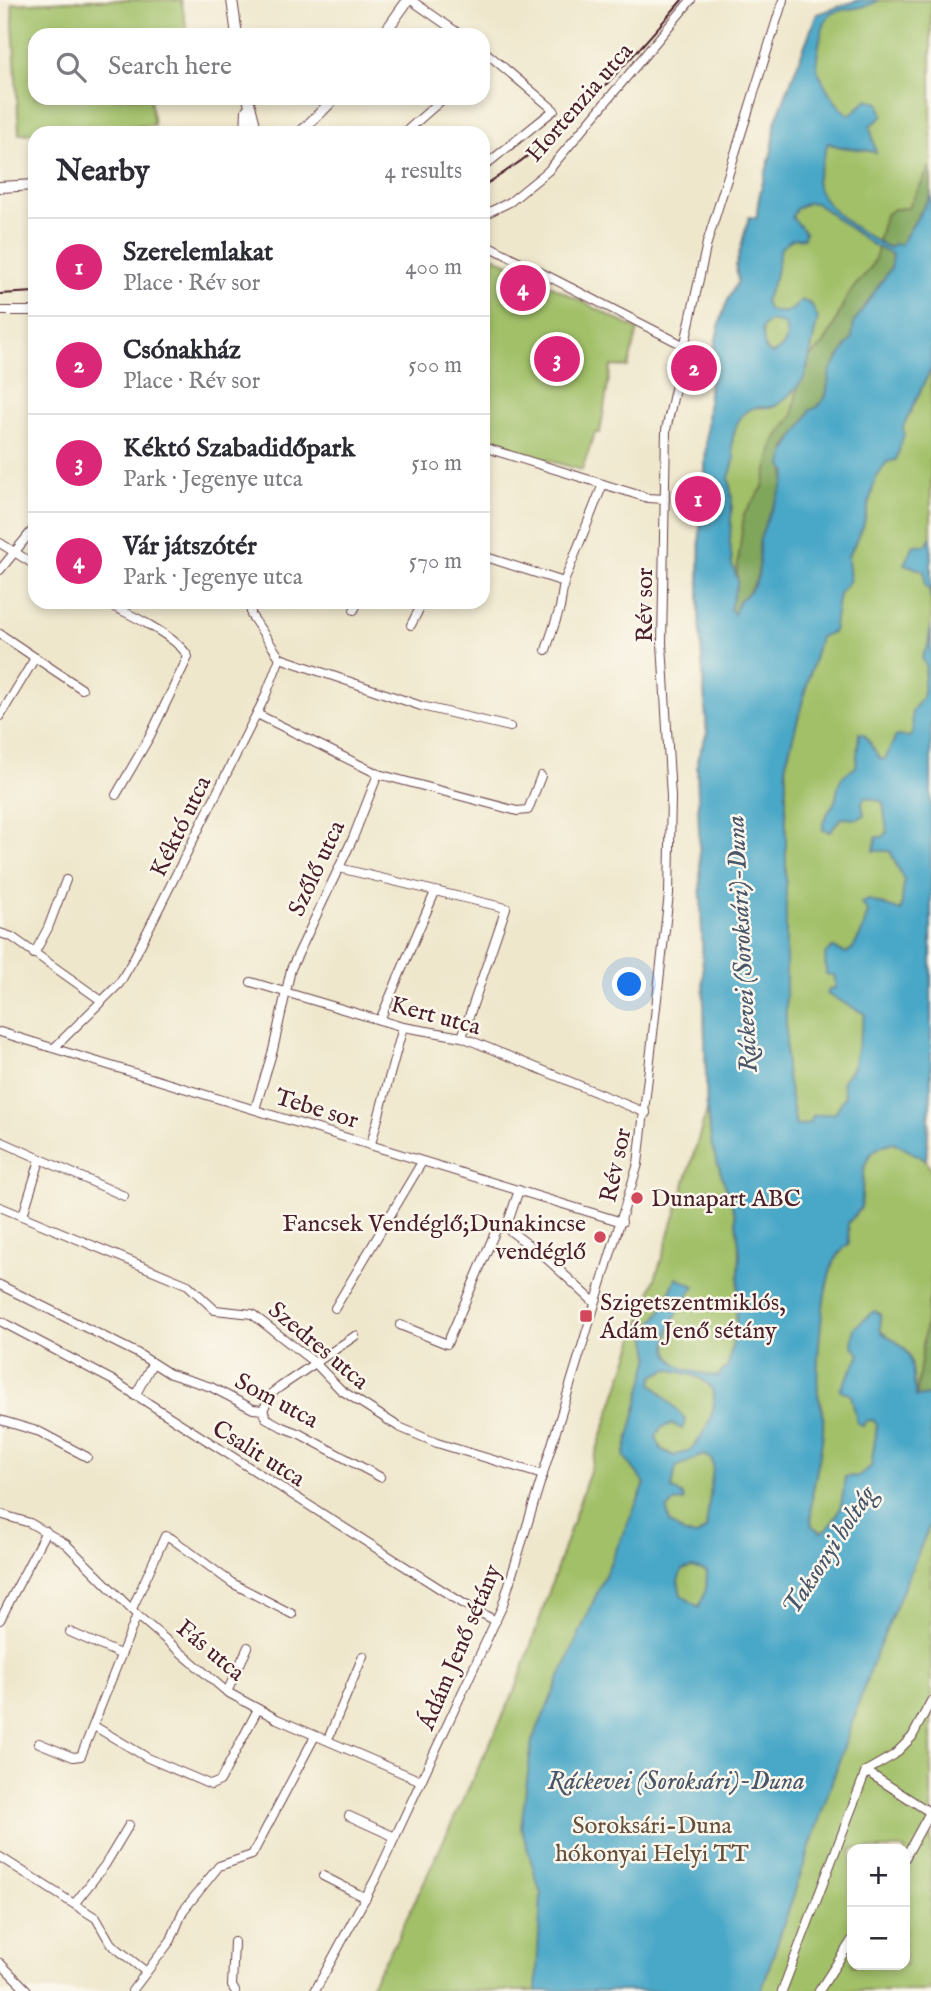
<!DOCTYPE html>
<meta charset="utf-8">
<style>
body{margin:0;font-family:"IM FELL English",serif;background:#f2f2f3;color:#2b2b33}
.controls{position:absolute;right:21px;bottom:21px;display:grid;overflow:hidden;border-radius:14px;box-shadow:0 4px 10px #0003}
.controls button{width:63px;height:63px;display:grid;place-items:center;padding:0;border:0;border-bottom:2px solid #e1e1e2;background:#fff;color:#2b2b33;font:35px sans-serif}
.you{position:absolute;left:630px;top:985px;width:24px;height:24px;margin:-18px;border:5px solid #fff;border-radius:50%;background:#1a73e8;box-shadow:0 0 0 10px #1a73e833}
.badge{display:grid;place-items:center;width:46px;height:46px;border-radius:50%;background:#db2777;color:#fff;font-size:23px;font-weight:700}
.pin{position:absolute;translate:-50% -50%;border:4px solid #fff;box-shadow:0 2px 7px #0006}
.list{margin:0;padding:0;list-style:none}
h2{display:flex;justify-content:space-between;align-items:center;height:91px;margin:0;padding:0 28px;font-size:30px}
h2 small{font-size:23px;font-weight:400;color:#7c7c81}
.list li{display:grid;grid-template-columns:46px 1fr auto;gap:21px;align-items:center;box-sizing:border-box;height:98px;padding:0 28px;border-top:2px solid #e1e1e2}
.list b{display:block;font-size:26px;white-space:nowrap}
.list p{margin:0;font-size:23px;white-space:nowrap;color:#7c7c81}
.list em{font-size:23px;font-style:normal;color:#7c7c81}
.icon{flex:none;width:38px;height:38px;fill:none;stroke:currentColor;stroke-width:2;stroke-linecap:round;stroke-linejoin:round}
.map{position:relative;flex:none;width:931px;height:1991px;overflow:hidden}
.search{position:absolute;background:#fff;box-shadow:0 4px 10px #0003;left:28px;top:28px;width:462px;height:77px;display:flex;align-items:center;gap:18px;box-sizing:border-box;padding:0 24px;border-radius:21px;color:#7c7c81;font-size:26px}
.panel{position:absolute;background:#fff;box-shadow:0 4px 10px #0003;left:28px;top:126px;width:462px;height:483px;border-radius:21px}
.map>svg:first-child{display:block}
.green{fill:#a1c068;stroke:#76704a;stroke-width:2;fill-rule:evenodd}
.forest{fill:#80a65c;stroke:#656244;stroke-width:2}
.water{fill:#48a7c7;stroke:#496379;stroke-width:2;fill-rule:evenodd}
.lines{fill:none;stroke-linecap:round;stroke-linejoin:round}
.minor-casing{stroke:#633d43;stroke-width:10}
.tertiary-casing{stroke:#633d43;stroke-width:12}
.minor{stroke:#fff;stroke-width:8}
.tertiary{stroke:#fff;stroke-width:10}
.tram{stroke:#4a1f2b;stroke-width:2}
.poi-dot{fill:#d1495b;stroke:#fbf7ec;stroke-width:2.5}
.labels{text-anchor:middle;stroke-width:5;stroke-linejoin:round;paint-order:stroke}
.street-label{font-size:24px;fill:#4a1f2b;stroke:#fbf7ec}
.poi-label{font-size:24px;fill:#4a1f2b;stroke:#fbf7ec;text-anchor:start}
.park-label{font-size:24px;fill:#644f3d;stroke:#fbf7ec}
.water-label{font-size:26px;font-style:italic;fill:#495569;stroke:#fbf7ec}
</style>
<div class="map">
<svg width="931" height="1991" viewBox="0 0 931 1991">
<rect width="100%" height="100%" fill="#fbf7ec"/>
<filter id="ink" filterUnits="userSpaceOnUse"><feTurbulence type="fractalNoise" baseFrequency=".0143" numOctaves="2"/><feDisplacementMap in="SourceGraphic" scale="14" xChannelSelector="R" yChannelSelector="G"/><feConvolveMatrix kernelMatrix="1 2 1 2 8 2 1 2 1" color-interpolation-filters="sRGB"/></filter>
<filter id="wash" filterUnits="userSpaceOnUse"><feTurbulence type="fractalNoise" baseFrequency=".00686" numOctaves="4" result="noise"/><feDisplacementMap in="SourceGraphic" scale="28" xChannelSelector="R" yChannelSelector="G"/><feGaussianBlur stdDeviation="1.57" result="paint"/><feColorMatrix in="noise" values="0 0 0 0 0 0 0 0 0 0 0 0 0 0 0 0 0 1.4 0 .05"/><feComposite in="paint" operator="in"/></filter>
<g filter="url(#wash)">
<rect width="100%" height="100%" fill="#efe7cc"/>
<!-- green -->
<g class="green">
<polygon points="90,0 181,0 188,35 35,35 35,98 150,98 154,125 19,134 12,4"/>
<path d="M859 0H931V1090L926 1160 931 1170V1991H367L396 1941 517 1686 663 1255 707 1110 697 760 707 733 699 613 700 525C711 520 719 514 719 501L704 492C708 433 704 331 738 282L736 266 749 217 757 218C757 185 776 156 775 123L817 14ZM852 1849H905V1965H852Z"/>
<polygon points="483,251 638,330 628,367 611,366 600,433 595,433 582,470 483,442"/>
</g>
<!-- forest -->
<g class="forest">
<polygon points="931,166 931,195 901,244 889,248 878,242 885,215 894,209 908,208"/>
<path d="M878 247 892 254 891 268 854 322 852 338 830 371 826 396 786 447 784 485 759 543 761 555 757 579 735 614 730 610C730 596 739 585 737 571L744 514 763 487 774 442 793 415 798 384 808 367 807 359C830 344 834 322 846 299 858 277 873 275 878 247Z"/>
<polygon points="931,1285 931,1395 916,1397"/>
</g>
<!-- water -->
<g class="water">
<path d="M859 0H879C865 11 846 6 831 14 822 20 814 63 818 71 824 85 836 107 850 115L868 99 879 103 883 116 870 126 876 153C859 146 847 151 828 143L816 181C823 211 863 234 889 248L894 244H901L931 195V369L903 427 904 434 896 460 887 462 875 480 863 527 848 557 850 580 839 594 833 632 820 637 786 763V1070L796 1126 810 1123 813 1116 835 1113 845 1096 842 1082 853 1067 865 1014 827 994 829 989 835 988V976L826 974 825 954 833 948 846 953 853 948 862 932 868 912 861 903 869 900 901 911 904 881 890 851H874L876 837H883L887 832 883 802 865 797 862 803 864 815 858 819 841 818 830 832 823 830C821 816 833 810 836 798 840 780 838 777 856 767L859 733 865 735 880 759H885L896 736 909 737 913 733 912 711 922 698 926 666 922 657 928 646 931 626V1090L926 1160 893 1142C855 1152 865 1179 861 1208L848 1223 849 1243C844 1248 839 1253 835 1260 822 1285 816 1364 818 1393 819 1400 822 1407 823 1414 826 1452 807 1490 812 1526L821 1532C841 1521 843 1498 845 1477L858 1476 871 1467 877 1425 873 1420 866 1421 863 1426 857 1422 851 1395 840 1390 860 1355 852 1345 854 1328 874 1311 880 1314 881 1332C918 1352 909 1359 916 1397L931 1395V1522L872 1664 761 1991H536L541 1894 521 1827 532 1741 645 1484 624 1456 650 1356 646 1333 664 1306 676 1278 695 1286C682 1305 648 1348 681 1367 690 1372 707 1374 717 1377L728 1366 736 1325 740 1253 735 1214 712 1147 707 1110 697 760 707 733 699 613 700 525C711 520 719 514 719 501L704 492C708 432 704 331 738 282L736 266 749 217 757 218C757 185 776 156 775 123L817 14ZM807 203H816L871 244 892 254 891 268 854 322 852 338 830 371 826 396 818 407 810 410C802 431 784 444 782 466L787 472C782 496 765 516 760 540 757 552 762 566 757 579 754 587 746 597 739 600L734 614 730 609 738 581 732 564 730 542 732 499 729 478 735 458C727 444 737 412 753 408 760 406 768 409 775 406 783 402 797 388 803 380 807 374 815 329 818 318L811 304 801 300C791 314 784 314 768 310L765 301 775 278 781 248 792 239 804 238 805 232 792 217 796 209ZM769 321 784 324C790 338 785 348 772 354L765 349 762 328ZM668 1369C680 1372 700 1375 709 1385 723 1401 704 1438 690 1450 686 1452 678 1454 674 1456L661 1449 656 1436 662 1427 672 1424 682 1429 686 1420 652 1383 654 1376ZM703 1455 712 1459 713 1467 706 1529 697 1536 685 1534 670 1523 667 1510 674 1502 684 1501 683 1495 672 1489 676 1467ZM692 1567 707 1572 706 1589 699 1607 681 1595 678 1581 682 1570Z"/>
<polygon points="931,537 931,601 929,588 925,586 924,571 904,564 914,545 926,545"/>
</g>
</g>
<g filter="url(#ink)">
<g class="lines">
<!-- minor casing -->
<g class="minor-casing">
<g id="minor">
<polyline points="411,0 461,35"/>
<polyline points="483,50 554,110 483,167"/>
<polyline points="404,133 444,98"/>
<polyline points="483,215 510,202 548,171 691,0"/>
<polyline points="483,243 683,345"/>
<polyline points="0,311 35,311"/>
<polyline points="483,447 648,498 665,499"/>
<polyline points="0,543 35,565"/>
<polyline points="483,556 564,582 603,484"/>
<polyline points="0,570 35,527"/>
<path d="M103 602C124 611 179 637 188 657L150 736 116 795"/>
<polyline points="354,610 358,602"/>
<polyline points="411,625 423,602"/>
<polyline points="0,634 82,689"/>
<polyline points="546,650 560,608 564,582"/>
<polyline points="280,658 421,706 510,727"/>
<polyline points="0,716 35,658"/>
<polyline points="378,774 517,811 528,810 541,776"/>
<polyline points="339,868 506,908 462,1037"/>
<polyline points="0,933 12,937 102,1001"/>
<polyline points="34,954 48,928 66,880"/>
<polyline points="251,982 403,1027 462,1037 646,1113"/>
<polyline points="380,1020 435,892"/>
<polyline points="0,1032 622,1222"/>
<polyline points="54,1048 119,984 133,960 265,697 280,658 251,615 251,602"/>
<polyline points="255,1109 273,1050 291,969 353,838 378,774 257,714"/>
<polyline points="0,1141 124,1196"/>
<polyline points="371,1144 403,1027"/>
<polyline points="519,1190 507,1225 509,1230 546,1258 594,1302"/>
<polyline points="0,1207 188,1285 215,1310 252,1314 315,1363 341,1390 399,1427 437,1443 543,1475"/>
<polyline points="23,1215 40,1160"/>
<polyline points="0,1285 137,1353 170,1374 211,1387 253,1409 263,1410 266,1418 282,1427 300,1434 380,1477"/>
<polyline points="335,1308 422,1162"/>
<polyline points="0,1321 112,1380 464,1604 496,1621"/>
<polyline points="400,1325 447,1344 496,1230 507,1225"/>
<polyline points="135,1396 152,1364"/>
<polyline points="263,1410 272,1393 280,1387 355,1336"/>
<polyline points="0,1420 40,1432 87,1457"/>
<polyline points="0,1514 30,1523 66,1544 137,1615 227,1692 277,1719 421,1781"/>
<polyline points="132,1609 165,1536 171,1538 232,1583 292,1614"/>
<polyline points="0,1620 46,1531"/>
<polyline points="70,1632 120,1654"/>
<polyline points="227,1692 248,1647"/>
<polyline points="94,1726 148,1758 211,1785 220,1781 258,1709"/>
<polyline points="328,1739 363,1656"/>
<polyline points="39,1743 73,1757 81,1756 137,1615"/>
<polyline points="866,1771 894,1755 912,1737 931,1701"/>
<polyline points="866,1771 931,1813"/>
<polyline points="349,1816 395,1837"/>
<polyline points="0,1857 96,1918 111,1944 145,1971"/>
<polyline points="905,1858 930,1812"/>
<polyline points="323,1876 366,1898"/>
<polyline points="75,1903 105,1865 129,1825"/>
<polyline points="234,1942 232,1986 235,1991"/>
<polyline points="0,1963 27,1990"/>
<polyline points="132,1991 171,1940 183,1911 219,1866 252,1855 315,1736"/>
<polyline points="315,1991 376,1878 502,1607 638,1164 669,894 671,797 662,643 666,430 707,243 783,0"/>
<polyline points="782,1991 866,1771"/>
<polyline points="819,1991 852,1940"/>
</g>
</g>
<!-- tertiary casing -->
<g class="tertiary-casing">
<g id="tertiary">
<polyline points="232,0 237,35"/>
<polyline points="383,35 408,0"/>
<polyline points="248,98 257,133"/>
<polyline points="246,133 247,110"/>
<polyline points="300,133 335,98"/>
<polyline points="0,187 35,185"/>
</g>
</g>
<!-- minor -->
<use href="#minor" class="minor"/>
<!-- tertiary -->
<use href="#tertiary" class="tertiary"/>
<!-- tram -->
<g class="tram">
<path d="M483 186C564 138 621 70 682 0"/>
<polyline points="0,294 35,292"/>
</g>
</g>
</g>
<!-- markers -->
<g class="poi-dot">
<circle cx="637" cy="1198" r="7"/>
<circle cx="600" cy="1237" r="7"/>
<rect x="579" y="1309" width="14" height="14" rx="3.5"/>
</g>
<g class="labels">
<!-- street labels -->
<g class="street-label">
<text transform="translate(579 102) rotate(-49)" y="8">Hortenzia utca</text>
<text transform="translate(644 605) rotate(-90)" y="8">Rév sor</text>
<text transform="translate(180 826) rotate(-64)" y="8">Kéktó utca</text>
<text transform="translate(316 868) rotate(-65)" y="8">Szőlő utca</text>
<text transform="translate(436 1015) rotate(15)" y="8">Kert utca</text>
<text transform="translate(317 1108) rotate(17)" y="8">Tebe sor</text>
<text transform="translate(615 1165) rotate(-78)" y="8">Rév sor</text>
<text transform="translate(319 1345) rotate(40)" y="8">Szedres utca</text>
<text transform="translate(277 1400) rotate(28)" y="8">Som utca</text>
<text transform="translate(259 1453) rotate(32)" y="8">Csalit utca</text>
<text transform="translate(459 1647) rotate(-67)" y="8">Ádám Jenő sétány</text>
<text transform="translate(211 1650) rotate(40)" y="8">Fás utca</text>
</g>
<!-- poi labels -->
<g class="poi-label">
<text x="651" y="1206">Dunapart ABC</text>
<text x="586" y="1231" text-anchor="end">Fancsek Vendéglő;Dunakincse<tspan x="586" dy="28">vendéglő</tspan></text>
<text x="600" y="1310">Szigetszentmiklós,<tspan x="600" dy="28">Ádám Jenő sétány</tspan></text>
</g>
<!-- park labels -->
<g class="park-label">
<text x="652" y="1833">Soroksári-Duna<tspan x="652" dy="28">hókonyai Helyi TT</tspan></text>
</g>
<!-- water labels -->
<g class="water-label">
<text transform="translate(741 944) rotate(-93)" y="9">Ráckevei (Soroksári)-Duna</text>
<text transform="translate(828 1550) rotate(-57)" y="9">Taksonyi holtág</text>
<text x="676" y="1789">Ráckevei (Soroksári)-Duna</text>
</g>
</g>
</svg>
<div class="controls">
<button>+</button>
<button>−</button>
</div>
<div class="you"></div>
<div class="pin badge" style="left:698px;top:499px">1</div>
<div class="pin badge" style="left:694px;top:368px">2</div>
<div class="pin badge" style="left:557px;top:359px">3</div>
<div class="pin badge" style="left:523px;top:288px">4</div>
<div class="search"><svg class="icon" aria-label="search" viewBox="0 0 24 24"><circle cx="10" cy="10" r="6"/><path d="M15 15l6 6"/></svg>Search here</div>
<section class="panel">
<h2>Nearby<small>4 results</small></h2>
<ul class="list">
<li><span class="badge">1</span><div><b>Szerelemlakat</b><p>Place · Rév sor</p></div><em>400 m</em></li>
<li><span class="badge">2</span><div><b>Csónakház</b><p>Place · Rév sor</p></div><em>500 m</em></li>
<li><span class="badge">3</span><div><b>Kéktó Szabadidőpark</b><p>Park · Jegenye utca</p></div><em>510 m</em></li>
<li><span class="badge">4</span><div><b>Vár játszótér</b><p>Park · Jegenye utca</p></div><em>570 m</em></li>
</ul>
</section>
</div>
